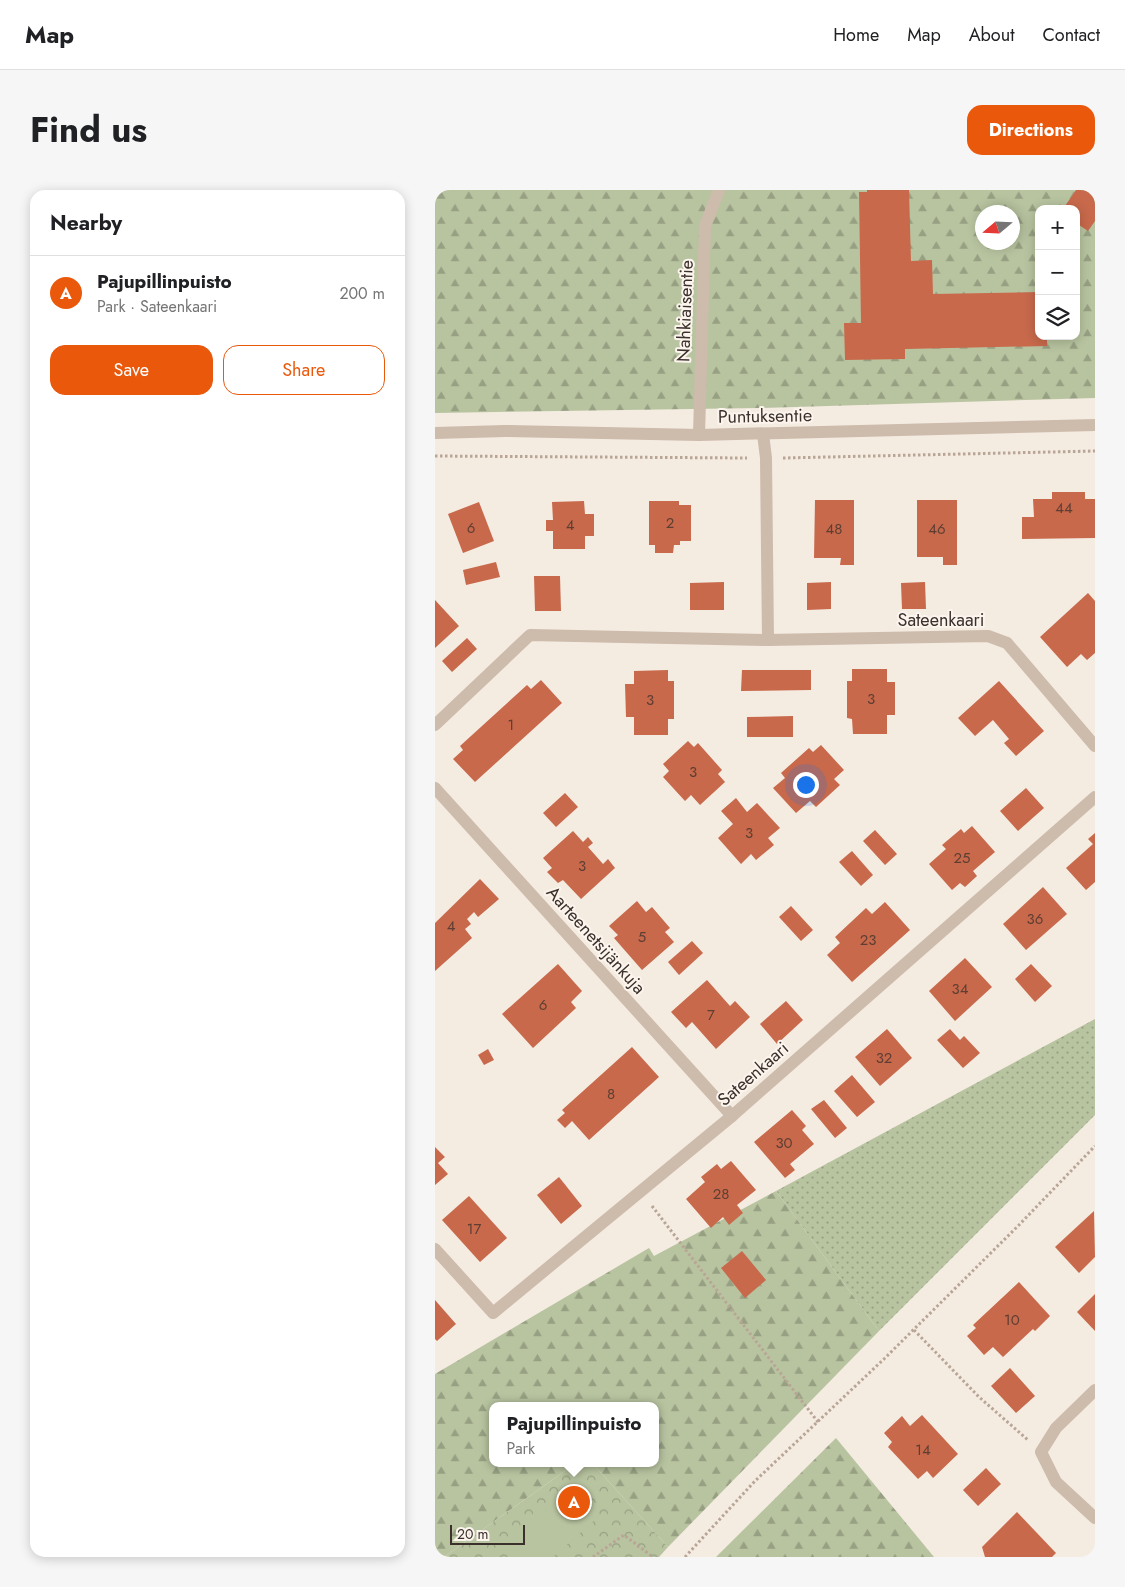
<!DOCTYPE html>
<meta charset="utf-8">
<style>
body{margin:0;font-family:Jost,sans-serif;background:#f6f6f6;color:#202124}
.controls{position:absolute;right:15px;top:15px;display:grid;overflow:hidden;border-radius:10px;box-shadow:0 2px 12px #0003}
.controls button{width:45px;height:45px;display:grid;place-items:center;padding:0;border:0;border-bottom:1px solid #e0e0e0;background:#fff;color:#202124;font:25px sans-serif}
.compass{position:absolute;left:540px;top:15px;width:45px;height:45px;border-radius:50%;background:#fff;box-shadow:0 2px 12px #0003;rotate:251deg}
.scale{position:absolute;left:15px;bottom:12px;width:75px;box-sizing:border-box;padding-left:5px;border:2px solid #3b302b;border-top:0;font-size:14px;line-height:18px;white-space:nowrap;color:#3b302b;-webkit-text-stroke:4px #fbf5ee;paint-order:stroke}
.you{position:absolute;left:370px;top:594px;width:18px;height:18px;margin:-12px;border:4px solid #fff;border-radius:50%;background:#1a73e8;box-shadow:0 0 0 8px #1a73e833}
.badge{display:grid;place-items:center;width:32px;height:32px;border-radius:50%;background:#ea580c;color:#fff;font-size:16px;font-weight:700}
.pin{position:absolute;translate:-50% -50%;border:2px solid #fff;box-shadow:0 1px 5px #0006}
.popup{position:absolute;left:54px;top:1212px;width:170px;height:65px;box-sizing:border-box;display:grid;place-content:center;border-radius:10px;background:#fff;filter:drop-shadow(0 1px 4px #0005);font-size:16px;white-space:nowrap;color:#757577}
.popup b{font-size:19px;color:#202124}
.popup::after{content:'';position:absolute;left:50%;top:100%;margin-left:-10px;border:10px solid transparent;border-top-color:#fff}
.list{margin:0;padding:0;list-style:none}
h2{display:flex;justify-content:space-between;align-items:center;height:65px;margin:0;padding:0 20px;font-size:21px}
h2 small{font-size:16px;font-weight:400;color:#757577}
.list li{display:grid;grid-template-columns:32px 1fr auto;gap:15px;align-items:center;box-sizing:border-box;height:75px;padding:0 20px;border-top:1px solid #e0e0e0}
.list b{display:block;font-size:19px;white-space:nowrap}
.list p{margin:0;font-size:16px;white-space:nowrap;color:#757577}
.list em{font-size:16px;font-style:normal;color:#757577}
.actions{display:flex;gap:10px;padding:15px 20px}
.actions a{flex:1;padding:11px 0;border:1px solid #ea580c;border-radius:15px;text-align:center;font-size:18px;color:#ea580c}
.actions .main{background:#ea580c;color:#fff}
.icon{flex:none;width:28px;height:28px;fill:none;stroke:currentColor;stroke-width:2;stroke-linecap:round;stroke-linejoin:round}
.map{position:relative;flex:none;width:660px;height:1367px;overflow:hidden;border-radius:15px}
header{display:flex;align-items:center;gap:30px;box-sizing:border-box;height:70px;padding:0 25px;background:#fff;border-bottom:1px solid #e0e0e0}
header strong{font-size:24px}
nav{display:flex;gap:28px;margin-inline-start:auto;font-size:18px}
.intro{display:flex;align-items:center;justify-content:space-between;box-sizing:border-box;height:120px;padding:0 30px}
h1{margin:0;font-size:35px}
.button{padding:12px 22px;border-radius:15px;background:#ea580c;color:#fff;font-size:18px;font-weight:700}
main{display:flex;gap:30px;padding:0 30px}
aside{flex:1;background:#fff;border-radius:15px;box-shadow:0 2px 12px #0003}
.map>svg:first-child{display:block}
.grass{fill:url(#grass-dots)}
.forest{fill:url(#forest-firs);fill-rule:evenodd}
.park{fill:url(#park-crowns)}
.garden{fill:#b8c4a0}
.building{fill:#c8694b}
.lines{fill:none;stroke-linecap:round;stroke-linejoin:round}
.path{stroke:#b9a596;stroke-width:3;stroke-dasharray:2.5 2.5;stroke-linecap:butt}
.minor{stroke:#cdbbac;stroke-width:12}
.labels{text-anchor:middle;stroke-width:4;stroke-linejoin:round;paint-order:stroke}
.number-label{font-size:15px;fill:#5e3e33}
.street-label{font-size:18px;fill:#3b302b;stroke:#fbf5ee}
</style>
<header>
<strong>Map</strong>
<nav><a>Home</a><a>Map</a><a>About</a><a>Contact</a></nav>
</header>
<div class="intro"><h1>Find us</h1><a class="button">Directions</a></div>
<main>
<aside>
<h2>Nearby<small></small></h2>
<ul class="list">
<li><span class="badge">A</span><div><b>Pajupillinpuisto</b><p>Park · Sateenkaari</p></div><em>200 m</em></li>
</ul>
<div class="actions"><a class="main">Save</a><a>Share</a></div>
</aside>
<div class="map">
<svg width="660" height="1367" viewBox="0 0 660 1367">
<defs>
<pattern id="grass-dots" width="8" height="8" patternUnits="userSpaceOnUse" patternTransform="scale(1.25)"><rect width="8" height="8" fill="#b8c4a0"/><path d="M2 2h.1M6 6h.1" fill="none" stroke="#97a083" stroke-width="1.8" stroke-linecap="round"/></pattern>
<pattern id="forest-firs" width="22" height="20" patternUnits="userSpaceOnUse" patternTransform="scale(1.25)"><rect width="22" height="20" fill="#b8c4a0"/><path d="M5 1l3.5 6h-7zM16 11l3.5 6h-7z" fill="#97a083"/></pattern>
<pattern id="park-crowns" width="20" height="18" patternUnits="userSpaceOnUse" patternTransform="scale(1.25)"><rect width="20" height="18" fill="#b8c4a0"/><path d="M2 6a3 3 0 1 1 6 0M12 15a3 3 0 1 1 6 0" fill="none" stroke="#97a083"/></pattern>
</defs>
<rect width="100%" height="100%" fill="#f4ebe1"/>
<!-- grass -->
<polygon class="grass" points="660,829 660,925 444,1141 341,1001"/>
<!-- forest -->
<g class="forest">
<path d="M0 0H660V208L323 218 0 223ZM604 19H641V146H604ZM548 22H578V52H548Z"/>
<polygon points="341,1001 444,1141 233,1357 157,1273 220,1273 220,1216 58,1216 58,1273 141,1273 9,1367 0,1367 0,1184 214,1058 219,1066"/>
<polygon points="401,1248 499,1367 281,1367"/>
</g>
<!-- park -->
<polygon class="park" points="141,1273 157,1273 233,1357 224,1367 9,1367"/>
<!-- garden -->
<polygon class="garden" points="137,1297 163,1327 118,1367 76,1367 68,1358"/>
<!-- building -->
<g class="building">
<polygon points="432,0 474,0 476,71 497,70 498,104 604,102 604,146 612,146 612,156 470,159 470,169 410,170 409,133 426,133 424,2 432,2"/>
<polygon points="641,0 660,0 660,31 653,41 641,33 641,19 628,19"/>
<polygon points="617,302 650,302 650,309 660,309 660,348 587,349 587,327 599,327 598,309 617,309"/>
<polygon points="380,310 419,310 419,375 405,375 406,368 379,368"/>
<polygon points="482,310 522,310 522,375 508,375 508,367 482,367"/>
<polygon points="149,311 150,324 159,324 159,346 150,346 150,359 118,359 118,341 111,341 111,330 118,330 117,312"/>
<polygon points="214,311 244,311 244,315 256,315 256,351 245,351 245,355 239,355 238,363 220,363 220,355 214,355"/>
<polygon points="44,312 59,351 28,363 13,324"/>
<polygon points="61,372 65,387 31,395 28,380"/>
<polygon points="99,386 125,386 126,421 100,421"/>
<polygon points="289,392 289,420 255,420 255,393"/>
<polygon points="396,392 396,419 372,420 372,393"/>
<polygon points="490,392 491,419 467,419 466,393"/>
<polygon points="653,403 660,411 660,463 652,470 646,464 632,477 605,447"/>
<polygon points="0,410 24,436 0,458"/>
<polygon points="32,448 42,459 17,482 7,471"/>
<polygon points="417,479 452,479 452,492 460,492 460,525 452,525 452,544 418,544 417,529 412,528 412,491 417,491"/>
<polygon points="233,480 233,491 239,491 239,529 233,529 233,545 199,545 199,527 191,527 190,494 199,494 199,481"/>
<polygon points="307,480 376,480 376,500 306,501"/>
<polygon points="106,490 127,513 40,592 18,569 28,560 25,556 92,495 96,499"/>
<polygon points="564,491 609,541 581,566 569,553 574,549 558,530 540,546 523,528"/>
<polygon points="358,526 358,547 312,547 312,527"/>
<polygon points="253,551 259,557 263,553 287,580 283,584 290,592 265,615 256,605 250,611 228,587 234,581 228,574"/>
<polygon points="386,555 409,580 399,589 405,595 381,617 375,611 361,623 338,598 350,588 346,583 374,558 378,562"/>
<polygon points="591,598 609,618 583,641 565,621"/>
<polygon points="130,603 143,617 121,637 108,623"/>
<polygon points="301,608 312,622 322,613 345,638 333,648 339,655 321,670 316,664 306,674 283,648 298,634 286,621"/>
<polygon points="537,636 560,662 538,681 542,686 530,697 525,693 517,700 494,674 511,659 507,655 526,639 529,643"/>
<polygon points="440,640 462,664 450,675 428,651"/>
<polygon points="138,641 148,652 153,647 158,653 153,657 168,674 173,669 180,678 146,709 128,690 123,693 112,682 117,678 108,668"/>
<polygon points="660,643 660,692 651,700 631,678 658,654 653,649"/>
<polygon points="417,661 438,685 426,696 404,672"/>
<polygon points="45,689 64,709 43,727 39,722 32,729 36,734 30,739 37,748 0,781 0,733"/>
<polygon points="608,697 632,724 591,760 568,734"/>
<polygon points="202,711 211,722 217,717 235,738 230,742 239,752 207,780 179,748 183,745 174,736"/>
<polygon points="450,712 475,740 417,792 392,765 405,753 400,747 431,718 437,724"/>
<polygon points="356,716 378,740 366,751 344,727"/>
<polygon points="257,751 268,763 244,785 233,772"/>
<polygon points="530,768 557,797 520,831 494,801"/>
<polygon points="123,774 147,801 136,812 141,818 98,858 67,824"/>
<polygon points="596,774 617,796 600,812 580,789"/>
<polygon points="272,790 295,816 300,811 315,827 281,859 257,832 251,838 236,822"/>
<polygon points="351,811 368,830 342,854 325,834"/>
<polygon points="452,839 477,868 445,896 420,867"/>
<polygon points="515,839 525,850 529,846 545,863 528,878 502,850"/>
<polygon points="197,857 224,887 154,950 137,931 130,938 122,930 130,923 127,920"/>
<polygon points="53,859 59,870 49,875 43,865"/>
<polygon points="417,885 440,912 422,927 399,901"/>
<polygon points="389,910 412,938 400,948 376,919"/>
<polygon points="357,920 371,936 367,940 379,954 355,974 360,980 350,988 319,952"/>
<polygon points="0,957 10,967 3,973 13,984 0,995"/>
<polygon points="296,971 321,1000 302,1015 308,1023 294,1035 288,1027 276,1038 251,1009 270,992 266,987 282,974 286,979"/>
<polygon points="124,987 147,1016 126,1034 102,1005"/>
<polygon points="34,1006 72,1048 45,1072 7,1030"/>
<polygon points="659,1021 660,1067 644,1083 620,1057"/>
<polygon points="307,1061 331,1090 310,1108 286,1078"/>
<polygon points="584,1092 615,1126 600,1141 598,1139 568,1167 558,1157 549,1165 532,1146 541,1138 538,1135"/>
<polygon points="660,1104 660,1141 642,1122"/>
<polygon points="0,1110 21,1134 2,1151 0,1149"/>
<polygon points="575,1178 600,1206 581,1223 556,1196"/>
<polygon points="487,1225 523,1264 498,1288 492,1281 483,1289 453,1257 457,1252 449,1243 467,1226 475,1236"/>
<polygon points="551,1278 566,1294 543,1316 528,1300"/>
<polygon points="582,1322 621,1363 617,1367 550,1367 547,1357"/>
</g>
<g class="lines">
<!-- path -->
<g class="path">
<polyline points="0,266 312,268"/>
<polyline points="348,268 660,261"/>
<polyline points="217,1016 383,1232"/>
<polyline points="479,1140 544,1207 593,1250"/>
<polyline points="158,1367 189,1345 218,1367"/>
<polyline points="250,1367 320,1291 450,1168 583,1036 660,956"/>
</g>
<!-- minor -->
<g class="minor">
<polyline points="0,243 70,241 264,245 660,235"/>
<polyline points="328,244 331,268 333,450"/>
<polyline points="264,245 270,36 284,0"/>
<polyline points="0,535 95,445 333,450 553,446 572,453 660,556"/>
<polyline points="0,598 297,926"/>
<polyline points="0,1059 58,1123 297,926 660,607"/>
<polyline points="660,1200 621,1238 606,1262 621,1292 660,1328"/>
</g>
</g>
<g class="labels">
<!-- number labels -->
<g class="number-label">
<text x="629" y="323">44</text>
<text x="235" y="338">2</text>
<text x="135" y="340">4</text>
<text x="36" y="343">6</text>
<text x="399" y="344">48</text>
<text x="502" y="344">46</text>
<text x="436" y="514">3</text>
<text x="215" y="515">3</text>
<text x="76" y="540">1</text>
<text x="258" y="587">3</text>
<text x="314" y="648">3</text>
<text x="527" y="673">25</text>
<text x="147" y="681">3</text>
<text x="600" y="734">36</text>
<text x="16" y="741">4</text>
<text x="207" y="752">5</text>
<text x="433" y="755">23</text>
<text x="525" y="804">34</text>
<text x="108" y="820">6</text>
<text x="276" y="830">7</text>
<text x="449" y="873">32</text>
<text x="176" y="909">8</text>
<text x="349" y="958">30</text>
<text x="286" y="1009">28</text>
<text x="39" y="1044">17</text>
<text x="577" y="1135">10</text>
<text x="488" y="1265">14</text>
</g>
<!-- street labels -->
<g class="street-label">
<text transform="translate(250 121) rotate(-88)" y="6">Nahkiaisentie</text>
<text transform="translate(330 226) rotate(-1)" y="6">Puntuksentie</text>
<text x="506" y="436">Sateenkaari</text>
<text transform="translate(161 750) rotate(48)" y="6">Aarteenetsijänkuja</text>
<text transform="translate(318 884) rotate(-41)" y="6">Sateenkaari</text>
</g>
</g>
</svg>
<div class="controls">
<button>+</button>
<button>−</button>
<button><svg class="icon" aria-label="layers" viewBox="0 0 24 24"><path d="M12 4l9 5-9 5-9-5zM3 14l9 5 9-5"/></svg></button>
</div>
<svg class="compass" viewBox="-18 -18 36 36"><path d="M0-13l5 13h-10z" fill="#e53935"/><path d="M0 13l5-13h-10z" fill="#757577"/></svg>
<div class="scale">20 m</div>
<div class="you"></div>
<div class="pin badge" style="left:139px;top:1312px">A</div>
<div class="popup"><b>Pajupillinpuisto</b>Park</div>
</div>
</main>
